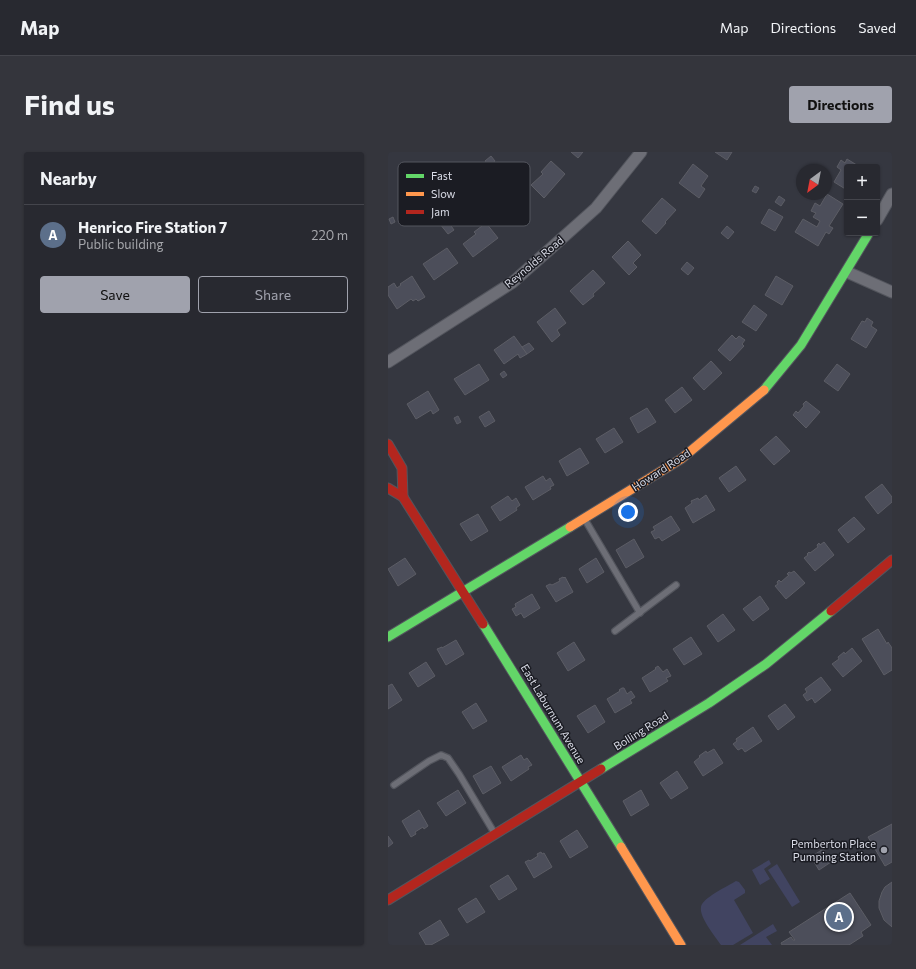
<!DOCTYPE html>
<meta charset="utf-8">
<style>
body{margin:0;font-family:Commissioner,sans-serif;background:#34353c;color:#f1f3f6}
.controls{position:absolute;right:12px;top:12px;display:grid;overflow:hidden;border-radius:4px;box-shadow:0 1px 3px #0004}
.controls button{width:36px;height:36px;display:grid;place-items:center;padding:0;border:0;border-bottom:1px solid #44454c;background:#282930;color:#f1f3f6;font:20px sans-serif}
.compass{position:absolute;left:408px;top:12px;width:36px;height:36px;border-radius:50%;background:#282930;box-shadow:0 1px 3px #0004;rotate:212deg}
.you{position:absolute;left:240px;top:360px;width:14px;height:14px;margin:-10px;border:3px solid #fff;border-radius:50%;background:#1a73e8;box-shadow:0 0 0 6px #1a73e833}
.badge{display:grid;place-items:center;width:26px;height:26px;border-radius:50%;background:#a0a2ad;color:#fff;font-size:13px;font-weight:700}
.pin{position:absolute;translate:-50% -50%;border:2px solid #fff;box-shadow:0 1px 4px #0006}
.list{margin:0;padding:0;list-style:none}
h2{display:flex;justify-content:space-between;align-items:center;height:52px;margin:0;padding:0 16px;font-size:17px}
h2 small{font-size:13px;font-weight:400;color:#a5a6ab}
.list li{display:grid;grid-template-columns:26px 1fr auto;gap:12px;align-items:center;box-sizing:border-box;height:60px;padding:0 16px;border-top:1px solid #44454c}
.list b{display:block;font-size:15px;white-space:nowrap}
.list p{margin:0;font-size:13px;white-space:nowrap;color:#a5a6ab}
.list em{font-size:13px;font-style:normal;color:#a5a6ab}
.actions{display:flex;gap:8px;padding:12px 16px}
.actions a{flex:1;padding:9px 0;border:1px solid #a0a2ad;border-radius:4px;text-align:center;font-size:14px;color:#a0a2ad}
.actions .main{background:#a0a2ad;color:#111}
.map{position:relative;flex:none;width:504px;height:793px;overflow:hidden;border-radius:4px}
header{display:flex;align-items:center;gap:24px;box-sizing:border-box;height:56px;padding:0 20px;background:#282930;border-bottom:1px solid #44454c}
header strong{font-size:19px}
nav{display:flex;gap:22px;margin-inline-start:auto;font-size:14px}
.intro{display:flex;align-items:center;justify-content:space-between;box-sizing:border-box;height:96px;padding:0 24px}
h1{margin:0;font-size:28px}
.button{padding:10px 18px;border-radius:4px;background:#a0a2ad;color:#111;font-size:14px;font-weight:700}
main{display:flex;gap:24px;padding:0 24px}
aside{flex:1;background:#282930;border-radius:4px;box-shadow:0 1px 3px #0004}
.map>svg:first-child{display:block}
.green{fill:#414461}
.building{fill:#4c4e5a;stroke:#5c5d65}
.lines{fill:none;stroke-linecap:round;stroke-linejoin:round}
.lane-casing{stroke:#53555d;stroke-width:8}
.street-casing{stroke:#53555d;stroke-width:13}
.fast-casing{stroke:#53555d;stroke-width:11}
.slow-casing{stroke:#53555d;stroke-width:11}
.jam-casing{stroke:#53555d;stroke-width:11}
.lane{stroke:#6d6e76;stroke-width:5.5}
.street{stroke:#6d6e76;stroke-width:11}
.fast{stroke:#63d668;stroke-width:9}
.slow{stroke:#ff974d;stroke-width:9}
.jam{stroke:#b3261e;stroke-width:9}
.poi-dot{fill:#a0a2ad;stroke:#1b1c23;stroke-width:1.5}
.labels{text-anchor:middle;stroke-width:3;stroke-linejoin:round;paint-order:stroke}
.street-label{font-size:11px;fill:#dadce7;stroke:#1b1c23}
.poi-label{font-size:11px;fill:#dadce7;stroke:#1b1c23;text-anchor:end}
.key{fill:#1b1c23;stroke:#54565e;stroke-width:1}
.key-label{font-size:11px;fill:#dadce7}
</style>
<header>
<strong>Map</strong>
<nav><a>Map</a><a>Directions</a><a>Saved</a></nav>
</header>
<div class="intro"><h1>Find us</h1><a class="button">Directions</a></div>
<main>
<aside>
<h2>Nearby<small></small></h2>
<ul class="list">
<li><span class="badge" style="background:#5c6f8a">A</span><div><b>Henrico Fire Station 7</b><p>Public building</p></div><em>220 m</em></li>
</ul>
<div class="actions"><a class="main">Save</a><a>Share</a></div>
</aside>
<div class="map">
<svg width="504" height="793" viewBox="0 0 504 793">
<rect width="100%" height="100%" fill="#353740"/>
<!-- green -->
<g class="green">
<polygon points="381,708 383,712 376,717 382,727 372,733 364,718"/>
<polygon points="389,712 412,750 404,755 380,718"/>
<path d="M348 729 351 730 357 738V741L346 748 365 781 345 793H333C327 784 311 765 313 755 314 746 340 734 348 729Z"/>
<polygon points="385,772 389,779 378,785 384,793 352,793"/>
</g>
<!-- building -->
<g class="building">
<polygon points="183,0 195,0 190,6"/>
<polygon points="327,0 344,0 339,8"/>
<polygon points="103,4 107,9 101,14 97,9"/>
<polygon points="459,7 472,15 459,15 459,38 446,30 453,18 449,15 453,8 457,11"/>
<polygon points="163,9 177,22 156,46 143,33 155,22 153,20"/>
<polygon points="305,12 320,24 313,34 317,37 311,46 291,31"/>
<polygon points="367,34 371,36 368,41 364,39"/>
<polygon points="439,42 455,52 441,74 445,76 441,82 438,80 430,94 407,80 415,67 429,75 432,69 425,65 428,61 423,59 427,51 432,54"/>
<polygon points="391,44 397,48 393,54 387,50"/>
<polygon points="274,46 288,58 277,70 278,71 268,82 254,69"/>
<polygon points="381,57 395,65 387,79 373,71"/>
<polygon points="5,65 7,70 3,72 1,67"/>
<polygon points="58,67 66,78 60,82 52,72"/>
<polygon points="98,71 110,86 85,105 75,92 88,82 86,80"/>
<polygon points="339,74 346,80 340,87 333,81"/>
<polygon points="240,89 253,103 245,111 249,115 241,123 224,105"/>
<polygon points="59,96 70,111 46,128 35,112"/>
<polygon points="299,110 306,116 300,123 293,117"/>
<polygon points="205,118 217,131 205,142 206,144 195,153 182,139"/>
<polygon points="24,124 37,145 30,149 28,147 25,149 23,147 9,157 0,143 0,135 6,131 9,136 13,133 12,132"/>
<polygon points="388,124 405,134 394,153 377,143"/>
<polygon points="366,153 379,163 368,179 354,170"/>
<polygon points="167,156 178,171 169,178 172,183 164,190 149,170"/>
<polygon points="479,166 485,170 483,174 489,178 478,196 463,187 474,169 477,170"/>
<polygon points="344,183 348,187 351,184 357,188 354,192 356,194 342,209 330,198"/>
<polygon points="126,184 139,202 132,206 130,202 116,212 106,198"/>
<polygon points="141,191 146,197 139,202 134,195"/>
<polygon points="323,209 334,221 316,238 305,226"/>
<polygon points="91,212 101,228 77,243 66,227"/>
<polygon points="449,212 462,222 450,239 436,229"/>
<polygon points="116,219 119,223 115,226 112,222"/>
<polygon points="294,235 304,248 287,261 277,248"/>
<polygon points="40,239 51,258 45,262 43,258 28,267 19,252"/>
<polygon points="418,249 432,260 418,276 405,263 408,259 410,261 416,254 415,252"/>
<polygon points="259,256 268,270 250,281 242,266"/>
<polygon points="101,259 107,269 97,275 91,265"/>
<polygon points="70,264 73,270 69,272 66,266"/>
<polygon points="226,276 235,290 217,301 208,287"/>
<polygon points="388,284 402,299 386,313 372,298"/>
<polygon points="192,296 201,311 179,324 171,309"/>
<polygon points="348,314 358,328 341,340 331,326"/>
<polygon points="155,324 158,329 162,326 166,333 162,335 163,337 145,348 137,335"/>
<polygon points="494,332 504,345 504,350 490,362 477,345"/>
<polygon points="318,343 327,358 305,371 297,356 304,351 303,349 310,346 311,348"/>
<polygon points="120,344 124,349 128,346 132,353 128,356 129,358 112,369 103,355"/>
<polygon points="90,362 100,379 83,389 72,372"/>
<polygon points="283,364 292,378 274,389 271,385 267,387 263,380 267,378 265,375"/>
<polygon points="466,365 477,377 460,391 450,378"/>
<polygon points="246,387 256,405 238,416 228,398"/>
<polygon points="436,390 446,403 427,419 416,406 420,403 419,402 421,400 422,401 430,395 429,393 431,391 432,393"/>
<polygon points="17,406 28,422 10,434 0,417"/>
<polygon points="208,406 216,420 199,431 191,417"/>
<polygon points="406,419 417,431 398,447 387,434 390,432 389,430 391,428 393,430 401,423 399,422 401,420 403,421"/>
<polygon points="175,425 176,426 177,425 185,440 168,450 158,434 162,432 164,433 172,429 171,427"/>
<polygon points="144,442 152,456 136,466 133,461 128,464 124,457 128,455 127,452"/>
<polygon points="372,444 381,457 365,469 355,457"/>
<polygon points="335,462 347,478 330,490 319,474"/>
<polygon points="490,477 499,492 500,490 504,496 504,518 496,523 474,487"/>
<polygon points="303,485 314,502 296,513 285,497"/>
<polygon points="68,488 76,502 58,513 49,497 54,495 54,496"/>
<polygon points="186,490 197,508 180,519 169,501"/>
<polygon points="464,496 474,509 455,525 444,512 451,507 450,505 456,500 457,502"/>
<polygon points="38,510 47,524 30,535 21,521"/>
<polygon points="270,514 275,520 279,517 283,524 278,526 280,529 262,540 254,526 268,517 267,516"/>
<polygon points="433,525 443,538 427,551 424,546 419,549 415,543 419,540 417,537"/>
<polygon points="4,532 14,548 0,557 0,534"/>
<polygon points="234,536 236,536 239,542 243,539 247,545 242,548 244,551 227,561 219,547 232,539 231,538"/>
<polygon points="88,551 99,569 85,577 74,560"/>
<polygon points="397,552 407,565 390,578 380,564"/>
<polygon points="207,553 217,570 200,581 189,564"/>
<polygon points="365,575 374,589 357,600 354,596 350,598 345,592 349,589 348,587"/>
<polygon points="326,597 335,611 315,624 306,610 312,605 311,604 318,599 319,601"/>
<polygon points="133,603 136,608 139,606 144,613 140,615 141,617 123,629 114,615"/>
<polygon points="103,614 113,631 95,642 85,624"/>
<polygon points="289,619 300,636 283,647 272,631"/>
<polygon points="70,638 78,651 58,664 49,651"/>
<polygon points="253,638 261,653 243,664 235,649"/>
<polygon points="31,658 40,674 36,677 35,675 27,680 28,682 23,685 14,669"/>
<polygon points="504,672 504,710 497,714 480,685"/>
<polygon points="189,678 200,695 182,706 172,689"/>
<polygon points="0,684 5,691 0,695"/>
<polygon points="435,697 443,710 431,718 423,705"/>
<polygon points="153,700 154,702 156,701 164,715 146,726 137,710 141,708 142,709 150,704 149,702"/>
<polygon points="120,723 129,737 111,748 102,734"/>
<polygon points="504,730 504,775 496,768 491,756 491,749 494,740 497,735"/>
<polygon points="462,741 483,773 473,780 475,784 461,793 394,793 393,791 403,785 405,788 407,788 401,780"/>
<polygon points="88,746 97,760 79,771 70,757"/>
<polygon points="52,768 61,783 43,793 38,793 31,781"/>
</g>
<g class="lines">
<!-- lane casing -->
<g class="lane-casing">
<g id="lane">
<polyline points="196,366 252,461"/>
<polyline points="227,479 288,433"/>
<polyline points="6,633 41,609 53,603 60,606 71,622 107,682"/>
</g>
</g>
<!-- street casing -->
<g class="street-casing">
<g id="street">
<polyline points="489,68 504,42"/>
<polyline points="459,120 504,140"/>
<polyline points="0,210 125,130 208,56 253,0"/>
</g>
</g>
<!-- fast casing -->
<g class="fast-casing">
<g id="fast">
<polyline points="376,238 413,193 481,81"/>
<polyline points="95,472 233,695"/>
<polyline points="0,485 182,375"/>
<polyline points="213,617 321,551 378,512 443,459"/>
</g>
</g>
<!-- slow casing -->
<g class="slow-casing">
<g id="slow">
<polyline points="182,375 293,307 376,238"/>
<polyline points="233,695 293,793"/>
</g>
</g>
<!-- jam casing -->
<g class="jam-casing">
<g id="jam">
<polyline points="0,292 14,316 15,345"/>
<polyline points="0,336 15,345 95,472"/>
<polyline points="443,459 504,408"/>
<polyline points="0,748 213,617"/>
</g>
</g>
<!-- lane -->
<use href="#lane" class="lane"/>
<!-- street -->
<use href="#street" class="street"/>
<!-- fast -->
<use href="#fast" class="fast"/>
<!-- slow -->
<use href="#slow" class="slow"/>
<!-- jam -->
<use href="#jam" class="jam"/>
</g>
<!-- markers -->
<circle class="poi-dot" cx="496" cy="698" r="4"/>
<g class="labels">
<!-- street labels -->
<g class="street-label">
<text transform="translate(146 110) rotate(-40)" y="4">Reynolds Road</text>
<text transform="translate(273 318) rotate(-33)" y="4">Howard Road</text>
<text transform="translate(165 562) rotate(59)" y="4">East Laburnum Avenue</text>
<text transform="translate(253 579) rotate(-32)" y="4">Bolling Road</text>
</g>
<!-- poi labels -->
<g class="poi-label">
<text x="488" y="696">Pemberton Place<tspan x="488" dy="13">Pumping Station</tspan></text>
</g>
</g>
<!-- legend -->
<rect x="10" y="10" width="132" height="64" rx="6" class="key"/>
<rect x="18" y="22" width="18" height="4" fill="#63d668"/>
<rect x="18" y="40" width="18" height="4" fill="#ff974d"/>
<rect x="18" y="58" width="18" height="4" fill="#b3261e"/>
<g class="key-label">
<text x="43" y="28">Fast</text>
<text x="43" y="46">Slow</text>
<text x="43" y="64">Jam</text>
</g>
</svg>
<div class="controls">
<button>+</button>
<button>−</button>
</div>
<svg class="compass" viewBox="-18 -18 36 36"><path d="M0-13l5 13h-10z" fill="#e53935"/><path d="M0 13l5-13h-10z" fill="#a5a6ab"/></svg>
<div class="you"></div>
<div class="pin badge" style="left:451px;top:765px;background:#5c6f8a">A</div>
</div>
</main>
